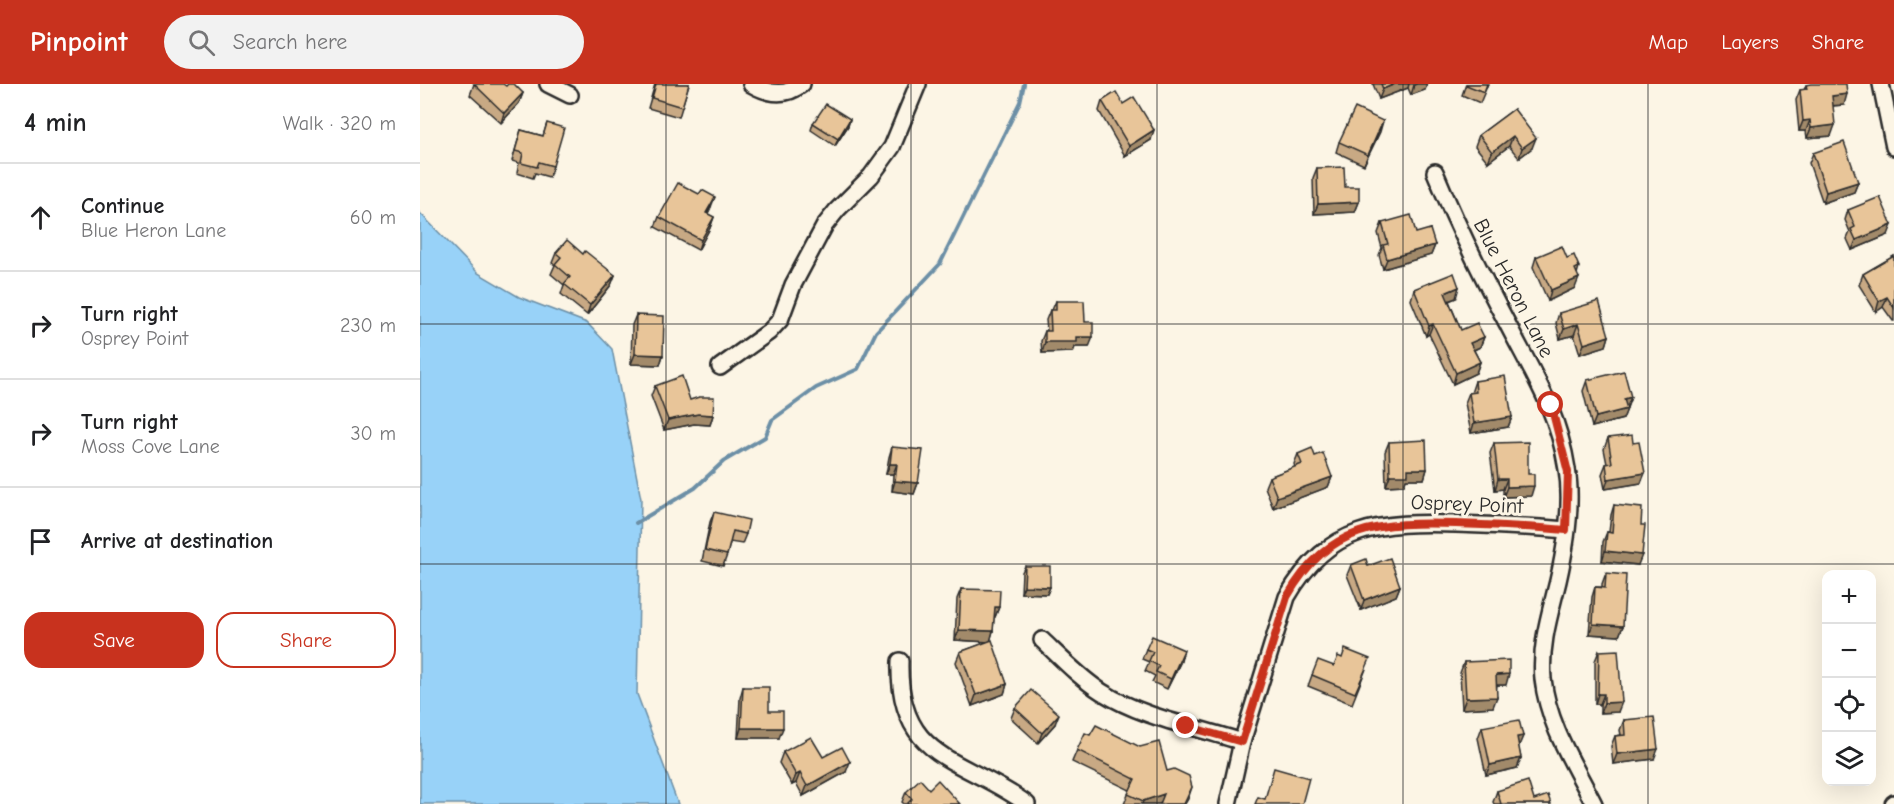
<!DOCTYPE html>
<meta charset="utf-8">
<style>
body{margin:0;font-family:"Comic Neue",sans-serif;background:#f2f2f2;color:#202124}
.controls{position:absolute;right:18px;bottom:18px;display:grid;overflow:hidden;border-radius:12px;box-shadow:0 6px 24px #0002}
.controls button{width:54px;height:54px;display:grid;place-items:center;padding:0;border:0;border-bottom:2px solid #e0e0e0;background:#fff;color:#202124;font:30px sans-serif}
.stop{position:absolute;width:18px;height:18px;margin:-14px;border:4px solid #c8321e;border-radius:50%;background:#fff}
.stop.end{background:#c8321e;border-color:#fff;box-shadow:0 2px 6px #0008}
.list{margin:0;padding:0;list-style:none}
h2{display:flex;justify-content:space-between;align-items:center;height:78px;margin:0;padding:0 24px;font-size:26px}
h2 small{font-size:20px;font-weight:400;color:#757577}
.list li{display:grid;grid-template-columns:39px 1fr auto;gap:18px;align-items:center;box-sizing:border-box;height:108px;padding:0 24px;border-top:2px solid #e0e0e0}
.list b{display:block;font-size:22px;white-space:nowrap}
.list p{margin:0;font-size:20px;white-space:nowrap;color:#757577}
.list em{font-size:20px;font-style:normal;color:#757577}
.actions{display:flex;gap:12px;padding:18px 24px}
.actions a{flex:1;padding:14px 0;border:2px solid #c8321e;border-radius:18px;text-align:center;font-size:21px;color:#c8321e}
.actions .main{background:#c8321e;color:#fff}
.icon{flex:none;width:33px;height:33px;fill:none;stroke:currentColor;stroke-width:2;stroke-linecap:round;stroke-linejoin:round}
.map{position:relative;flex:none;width:1474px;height:720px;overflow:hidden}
header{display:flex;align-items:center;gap:36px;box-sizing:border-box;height:84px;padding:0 30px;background:#c8321e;color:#fff}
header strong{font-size:28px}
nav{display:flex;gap:33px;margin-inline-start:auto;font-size:21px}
.search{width:420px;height:54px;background:#f2f2f2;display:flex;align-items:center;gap:15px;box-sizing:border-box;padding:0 21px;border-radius:33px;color:#757577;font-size:22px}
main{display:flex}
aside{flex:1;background:#fff}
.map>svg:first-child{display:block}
.water{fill:#98d2f8;stroke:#6c8fa6;stroke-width:1.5}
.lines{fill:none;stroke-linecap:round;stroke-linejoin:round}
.stream{stroke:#6c8fa6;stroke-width:4}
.street-casing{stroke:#2b2b2b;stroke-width:20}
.street{stroke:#fcf5e5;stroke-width:15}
.wall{fill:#c8a984;stroke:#2b2b2b;stroke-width:1.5}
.shaded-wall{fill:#a28a6b;stroke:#2b2b2b;stroke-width:1.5}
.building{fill:#e8c599;stroke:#2b2b2b;stroke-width:1.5}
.route{stroke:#c8321e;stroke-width:8}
.grid{fill:none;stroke:#2b2b2b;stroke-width:1.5;stroke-opacity:0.55}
.labels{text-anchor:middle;stroke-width:6;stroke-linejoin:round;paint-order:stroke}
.street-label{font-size:21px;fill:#2b2b2b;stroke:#fcf5e5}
</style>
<header>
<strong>Pinpoint</strong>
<div class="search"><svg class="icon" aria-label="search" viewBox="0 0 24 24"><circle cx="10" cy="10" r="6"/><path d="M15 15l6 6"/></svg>Search here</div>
<nav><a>Map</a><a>Layers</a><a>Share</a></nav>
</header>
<main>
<aside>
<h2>4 min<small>Walk · 320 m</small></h2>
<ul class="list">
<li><svg class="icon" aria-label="ahead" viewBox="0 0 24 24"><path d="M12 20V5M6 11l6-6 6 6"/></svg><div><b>Continue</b><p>Blue Heron Lane</p></div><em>60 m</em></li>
<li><svg class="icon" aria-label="right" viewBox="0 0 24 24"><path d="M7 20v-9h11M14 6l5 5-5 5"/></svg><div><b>Turn right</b><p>Osprey Point</p></div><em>230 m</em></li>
<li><svg class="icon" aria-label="right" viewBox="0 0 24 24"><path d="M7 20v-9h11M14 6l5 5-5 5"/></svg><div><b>Turn right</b><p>Moss Cove Lane</p></div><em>30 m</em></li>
<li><svg class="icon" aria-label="arrive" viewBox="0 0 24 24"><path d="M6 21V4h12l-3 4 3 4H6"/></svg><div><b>Arrive at destination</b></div></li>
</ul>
<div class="actions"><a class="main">Save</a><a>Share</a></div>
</aside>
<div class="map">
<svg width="1474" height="720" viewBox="0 0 1474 720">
<rect width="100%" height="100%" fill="#fcf5e5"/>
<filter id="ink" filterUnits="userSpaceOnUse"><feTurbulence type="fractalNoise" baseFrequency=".0167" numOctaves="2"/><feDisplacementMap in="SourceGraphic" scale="12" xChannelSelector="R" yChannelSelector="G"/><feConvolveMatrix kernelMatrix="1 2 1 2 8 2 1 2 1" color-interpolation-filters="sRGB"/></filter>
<g filter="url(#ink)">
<!-- water -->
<polygon class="water" points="0,129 58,189 99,213 167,239 192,265 221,415 217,610 258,720 0,720"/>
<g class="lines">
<!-- stream -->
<polyline class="stream" points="216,439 275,404 304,377 345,353 352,336 396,304 438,285 456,248 520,180 600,18 604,0"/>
<!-- street casing -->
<g class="street-casing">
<g id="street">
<polyline points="128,0 150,11"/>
<path d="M331 0C348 10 366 13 382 0"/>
<polyline points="1461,0 1474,63"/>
<path d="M1015 88C1036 139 1061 190 1087 239 1113 290 1138 327 1147 385 1153 421 1146 462 1138 497 1130 530 1120 560 1123 595 1128 641 1154 680 1174 720"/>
<polyline points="300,283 349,248 360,236 373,201 405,141 417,126 451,92 472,63 498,0"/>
<path d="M622 556C641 574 660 594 682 608 725 635 775 642 822 658"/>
<path d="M480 577C477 677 542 673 607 720"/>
<path d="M808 720 822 658 867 513C909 440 960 438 1036 440 1073 441 1110 443 1146 446"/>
<polyline points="1473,720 1474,719"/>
</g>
</g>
<!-- street -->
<use href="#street" class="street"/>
</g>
<!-- wall -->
<g class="wall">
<polygon points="54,0 86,2 103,9 99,19 81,39 50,11"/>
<polygon points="235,0 269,0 259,33 228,24"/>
<polygon points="953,0 1007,0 1005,6 991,11 988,4 959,15"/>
<polygon points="1046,0 1068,0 1060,19 1042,11"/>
<polygon points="1386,1 1424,21 1413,22 1411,52 1387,54 1386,47 1379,47 1376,16 1380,6 1384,6"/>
<polygon points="682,17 703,20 731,56 705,72 679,27"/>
<polygon points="1094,25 1112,64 1099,74 1089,62 1068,78 1055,62 1059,51"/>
<polygon points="430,35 428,42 415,62 391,46 393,39"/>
<polygon points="963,37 944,81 916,68 919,58"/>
<polygon points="127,39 133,82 129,93 115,89 113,94 97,89 99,79 92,77 101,46 123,52"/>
<polygon points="1393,69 1438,98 1434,108 1403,119 1389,79"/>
<polygon points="897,84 925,103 939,118 935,128 894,130 893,94"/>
<polygon points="291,123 288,130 294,133 290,144 278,166 235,143 239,133"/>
<polygon points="1428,126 1468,151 1432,166 1427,155 1430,148 1425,136"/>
<polygon points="962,139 996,149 1015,161 1011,171 963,185 959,171 962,164 958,149"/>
<polygon points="136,169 163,170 195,191 191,201 167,231 141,210 144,201 131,190 135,181 132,179"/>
<polygon points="1474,172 1474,237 1473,237 1463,223 1456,228 1439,201 1443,190"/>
<polygon points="1116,173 1147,174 1159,183 1157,190 1155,204 1128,217 1113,183"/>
<polygon points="994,205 1036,214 1029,217 1041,246 1064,253 1060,263 1054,266 1060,278 1056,289 1033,300 1009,250 1006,252 991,216"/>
<polygon points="636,217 665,238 669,263 655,263 653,268 622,269 621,257 625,247 627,247 626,236 630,226 632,226"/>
<polygon points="1139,229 1189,252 1186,262 1160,270 1154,251 1140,255 1136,239"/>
<polygon points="216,231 243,271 240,281 211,280 212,241"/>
<polygon points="1167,296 1211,313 1203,335 1172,343 1163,307"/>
<polygon points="1055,297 1092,333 1088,343 1051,349 1045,319 1049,309 1051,309"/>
<polygon points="235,302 270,316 293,331 290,341 274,340 244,346 231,312"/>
<polygon points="1188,354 1213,359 1221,399 1185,405 1182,390 1186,380 1187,380 1184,365"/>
<polygon points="969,358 1007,385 1004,395 986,395 984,401 966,402 965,368"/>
<polygon points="1074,359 1111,412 1083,413 1083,405 1075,406 1070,369"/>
<polygon points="472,363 498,399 494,410 472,407 473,390 466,390 469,373"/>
<polygon points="878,370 895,372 912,393 908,403 853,424 845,403 849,393 875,383 874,380"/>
<polygon points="1194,421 1221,441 1218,481 1182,477 1183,458 1187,448 1189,448 1191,431"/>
<polygon points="294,428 326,450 322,460 310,458 307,471 303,482 282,477 290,438"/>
<polygon points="931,481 948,482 980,502 976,512 941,526 927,491"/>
<polygon points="605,482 630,503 627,510 601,509 602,488"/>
<polygon points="1186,489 1203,542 1199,552 1169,550 1172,513 1175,503 1182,503 1182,500"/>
<polygon points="541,505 579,523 575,533 574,533 573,547 570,557 587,600 584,610 552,622 536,578 540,568 568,558 535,556 537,515"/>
<polygon points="726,565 761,577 747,605 732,598 735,592 725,587 729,578 722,575"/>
<polygon points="1179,567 1198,628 1180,629 1180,620 1175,620 1175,577"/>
<polygon points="922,574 946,585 932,620 888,602 892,591 914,582"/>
<polygon points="1044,578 1086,601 1077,601 1073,623 1042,625 1040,589"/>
<polygon points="323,603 349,627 359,654 318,654 320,614"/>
<polygon points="595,624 635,640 618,659 591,634"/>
<polygon points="1204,636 1234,675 1193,680 1191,662 1195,652 1201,651 1200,646"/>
<polygon points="1062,643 1103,652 1098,662 1101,674 1097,684 1066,691 1058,654"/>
<polygon points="657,666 747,687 772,703 768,715 765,720 704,720 710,706 652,678"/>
<polygon points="363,668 403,673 426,688 383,712 376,699 372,701 359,679"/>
<polygon points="509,705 540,720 484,720 482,718 486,708"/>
<polygon points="1077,707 1114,716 1131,720 1074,720 1073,718"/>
</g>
<!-- shaded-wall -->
<g class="shaded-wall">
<polygon points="975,0 989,0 988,4 959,15 963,5"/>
<polygon points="997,0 1007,0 1005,6 991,11 994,1"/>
<polygon points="103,9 99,19 81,39 84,29"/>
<polygon points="1427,10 1424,21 1408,22 1412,12"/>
<polygon points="430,35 428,42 415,62 418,55"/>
<polygon points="1390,36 1386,47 1379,47 1383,37"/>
<polygon points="963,37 960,48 944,81 948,71"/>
<polygon points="1415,41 1411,52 1387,54 1391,44"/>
<polygon points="734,46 731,56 705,72 709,62"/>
<polygon points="1093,52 1089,62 1068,78 1072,68"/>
<polygon points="1116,54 1112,64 1099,74 1102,64"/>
<polygon points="1438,98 1434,108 1403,119 1406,108"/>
<polygon points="295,113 291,123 282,139 286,129"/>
<polygon points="939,118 935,128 894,130 898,120"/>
<polygon points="294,133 290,144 278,166 281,156"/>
<polygon points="1472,141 1468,151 1432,166 1436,156"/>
<polygon points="1015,161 1011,171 963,185 967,175"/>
<polygon points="195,191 191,201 167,231 170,221"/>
<polygon points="1159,194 1155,204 1128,217 1131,206"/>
<polygon points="1039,203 1036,214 1022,219 1025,209"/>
<polygon points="1467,213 1463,223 1456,228 1459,217"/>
<polygon points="1013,240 1009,250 1006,252 1009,242"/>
<polygon points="1158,240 1154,251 1140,255 1144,245"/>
<polygon points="1189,252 1186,262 1160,270 1164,260"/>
<polygon points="657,253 673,253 669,263 655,263 653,268 622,269 625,258"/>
<polygon points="1064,253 1060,263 1047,269 1050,259"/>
<polygon points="215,270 243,271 240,281 211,280"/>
<polygon points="1060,278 1056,289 1033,300 1036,289"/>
<polygon points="1211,313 1207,323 1201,325 1204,315"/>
<polygon points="1207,325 1203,335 1172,343 1176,333"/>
<polygon points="278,330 293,331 290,341 274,340 244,346 248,336"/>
<polygon points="1092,333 1088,343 1051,349 1054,339"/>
<polygon points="470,380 477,380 473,390 466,390"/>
<polygon points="988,385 1007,385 1004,395 986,395 984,401 966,402 970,391"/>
<polygon points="1225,389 1221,399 1185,405 1188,395"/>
<polygon points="912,393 908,403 853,424 857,413"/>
<polygon points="1078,395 1087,395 1083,405 1075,406"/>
<polygon points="475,397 498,399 494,410 472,407"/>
<polygon points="1114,402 1111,412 1083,413 1087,403"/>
<polygon points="1185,467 1222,471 1218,481 1182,477"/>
<polygon points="604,502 630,503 627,510 601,509"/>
<polygon points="980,502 976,512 941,526 944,516"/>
<polygon points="575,523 579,523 575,533 571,533"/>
<polygon points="1173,540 1203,542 1199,552 1169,550"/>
<polygon points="539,546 573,547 570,558 535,556"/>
<polygon points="764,566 761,577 747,605 751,595"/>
<polygon points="1089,590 1086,601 1072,601 1076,591"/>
<polygon points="587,600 584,610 552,622 556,611"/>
<polygon points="1178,610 1184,610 1180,620 1175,620"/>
<polygon points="1077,613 1073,623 1042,625 1046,614"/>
<polygon points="1202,618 1198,628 1180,629 1184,619"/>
<polygon points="639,630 635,640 618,659 622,649"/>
<polygon points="321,644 363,644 359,654 318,654"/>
<polygon points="1103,652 1099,662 1093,664 1097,653"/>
<polygon points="1238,665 1234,675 1193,680 1197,670"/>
<polygon points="1101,674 1097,684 1066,691 1070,681"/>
<polygon points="430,678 426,688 383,712 387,702"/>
<polygon points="380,689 376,699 372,701 376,691"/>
<polygon points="744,710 741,720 722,720 723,717"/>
</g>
<!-- building -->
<g class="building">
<polygon points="54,0 83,0 86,2 88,0 94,0 103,9 84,29"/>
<polygon points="236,0 269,0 262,23 232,14"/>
<polygon points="961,0 975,0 963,5"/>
<polygon points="1046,0 1067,0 1064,8 1046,1"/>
<polygon points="1392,0 1426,0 1427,10 1412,12 1415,41 1391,44 1390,36 1383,37 1380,6 1387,5 1386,1"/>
<polygon points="696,8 703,20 714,13 734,46 709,62 682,17"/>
<polygon points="406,20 430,35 418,55 393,39"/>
<polygon points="935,24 963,37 948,71 919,58"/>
<polygon points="1094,25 1116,54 1102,64 1093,52 1072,68 1059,51"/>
<polygon points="127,39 144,44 133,82 119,78 117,83 101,79 103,69 95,67 101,46 123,52"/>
<polygon points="1424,58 1438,98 1406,108 1393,69"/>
<polygon points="924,83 925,103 939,103 939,118 898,120 897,84"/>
<polygon points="258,99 279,110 282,106 295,113 286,129 294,133 281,156 239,133"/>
<polygon points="1460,113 1472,141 1436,156 1431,145 1435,143 1428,126"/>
<polygon points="991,131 996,149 1010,145 1015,161 967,175 963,161 968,160 962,139"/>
<polygon points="147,156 163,170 165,167 195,191 170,221 144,200 150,193 135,180 141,173 136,169"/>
<polygon points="1142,162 1147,174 1154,171 1159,183 1155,185 1159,194 1131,206 1116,173"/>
<polygon points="1474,172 1474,224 1467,213 1459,217 1443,190"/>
<polygon points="1034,189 1039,203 1025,209 1041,246 1057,239 1064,253 1050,259 1060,278 1036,289 1013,240 1009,242 994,205"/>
<polygon points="636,217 664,217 665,238 673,238 673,253 657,253 657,258 625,258 625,247 631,247 630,226 636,226"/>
<polygon points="1179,217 1189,252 1164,260 1158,240 1144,245 1139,229"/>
<polygon points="216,231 244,232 243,271 215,270"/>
<polygon points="1204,287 1211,313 1204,315 1207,325 1176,333 1167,296"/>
<polygon points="262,292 270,316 279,313 294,313 293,331 278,330 248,336 235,302"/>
<polygon points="1085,292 1092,333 1054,339 1049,309 1056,308 1055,297"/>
<polygon points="1212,351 1213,359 1219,358 1225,389 1188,395 1186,380 1192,379 1188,354"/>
<polygon points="1006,356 1007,385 988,385 988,391 970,391 969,358"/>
<polygon points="1108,358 1108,390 1114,390 1114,402 1087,403 1087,395 1078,395 1074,359"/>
<polygon points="472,363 503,366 498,399 475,397 477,380 470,380"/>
<polygon points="892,364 895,372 903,369 912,393 857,413 849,393 882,380 878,370"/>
<polygon points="1194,421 1222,424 1221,441 1225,441 1222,471 1185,467 1187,448 1192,449"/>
<polygon points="294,428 329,436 326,450 313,447 307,471 285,466"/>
<polygon points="970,474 980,502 944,516 931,481 946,475 948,482"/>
<polygon points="605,482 630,482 630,503 604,502"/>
<polygon points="1186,489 1206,491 1203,542 1173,540 1175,503 1185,504"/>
<polygon points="541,505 580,506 579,523 575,523 573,547 539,546"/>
<polygon points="732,552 764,566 751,595 736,588 739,582 729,577 733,568 726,565"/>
<polygon points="572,556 587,600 556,611 540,568"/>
<polygon points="925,565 950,575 935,609 892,591 898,576 914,582 918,572 922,574"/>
<polygon points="1198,566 1202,618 1184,619 1184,610 1178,610 1179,567"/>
<polygon points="1089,576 1089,590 1076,591 1077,613 1046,614 1044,578"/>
<polygon points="323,603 349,603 349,627 363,627 363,644 321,644"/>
<polygon points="611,606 639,630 622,649 595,624"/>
<polygon points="1234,633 1238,665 1197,670 1195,652 1205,651 1204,636"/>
<polygon points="1099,636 1103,652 1097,653 1101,674 1070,681 1062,643"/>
<polygon points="676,641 720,663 739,658 747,687 754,685 769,692 772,703 764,720 740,720 744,710 723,717 708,710 715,695 657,666 665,649 670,651"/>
<polygon points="391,653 403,673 422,663 430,678 387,702 380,689 376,691 363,668"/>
<polygon points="854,684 889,694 882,720 835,720 838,713 845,715"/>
<polygon points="500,695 509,705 518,696 540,720 489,720 488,719 492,715 486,708"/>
<polygon points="1108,697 1114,716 1128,711 1131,720 1081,720 1077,707"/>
</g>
</g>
<g class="lines" filter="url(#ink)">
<!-- route -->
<path class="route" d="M766 642 822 658 867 513C909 440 960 438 1036 440 1073 441 1110 443 1146 446L1148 388 1131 321"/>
</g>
<!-- grid -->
<path class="grid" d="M246 0V720M491 0V720M737 0V720M983 0V720M1228 0V720M0 240H1474M0 480H1474"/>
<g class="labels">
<!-- street labels -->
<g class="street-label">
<text transform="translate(1094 204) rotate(63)" y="7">Blue Heron Lane</text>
<text transform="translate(1047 420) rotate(2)" y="7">Osprey Point</text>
</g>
</g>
</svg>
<div class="controls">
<button>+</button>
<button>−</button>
<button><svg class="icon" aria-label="locate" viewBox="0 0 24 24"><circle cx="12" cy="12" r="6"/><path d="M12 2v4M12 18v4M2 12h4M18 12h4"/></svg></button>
<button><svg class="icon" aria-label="layers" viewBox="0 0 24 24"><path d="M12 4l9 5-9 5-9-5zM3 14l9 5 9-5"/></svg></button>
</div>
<div class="stop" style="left:1131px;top:321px"></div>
<div class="stop end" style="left:766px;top:642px"></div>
</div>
</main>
